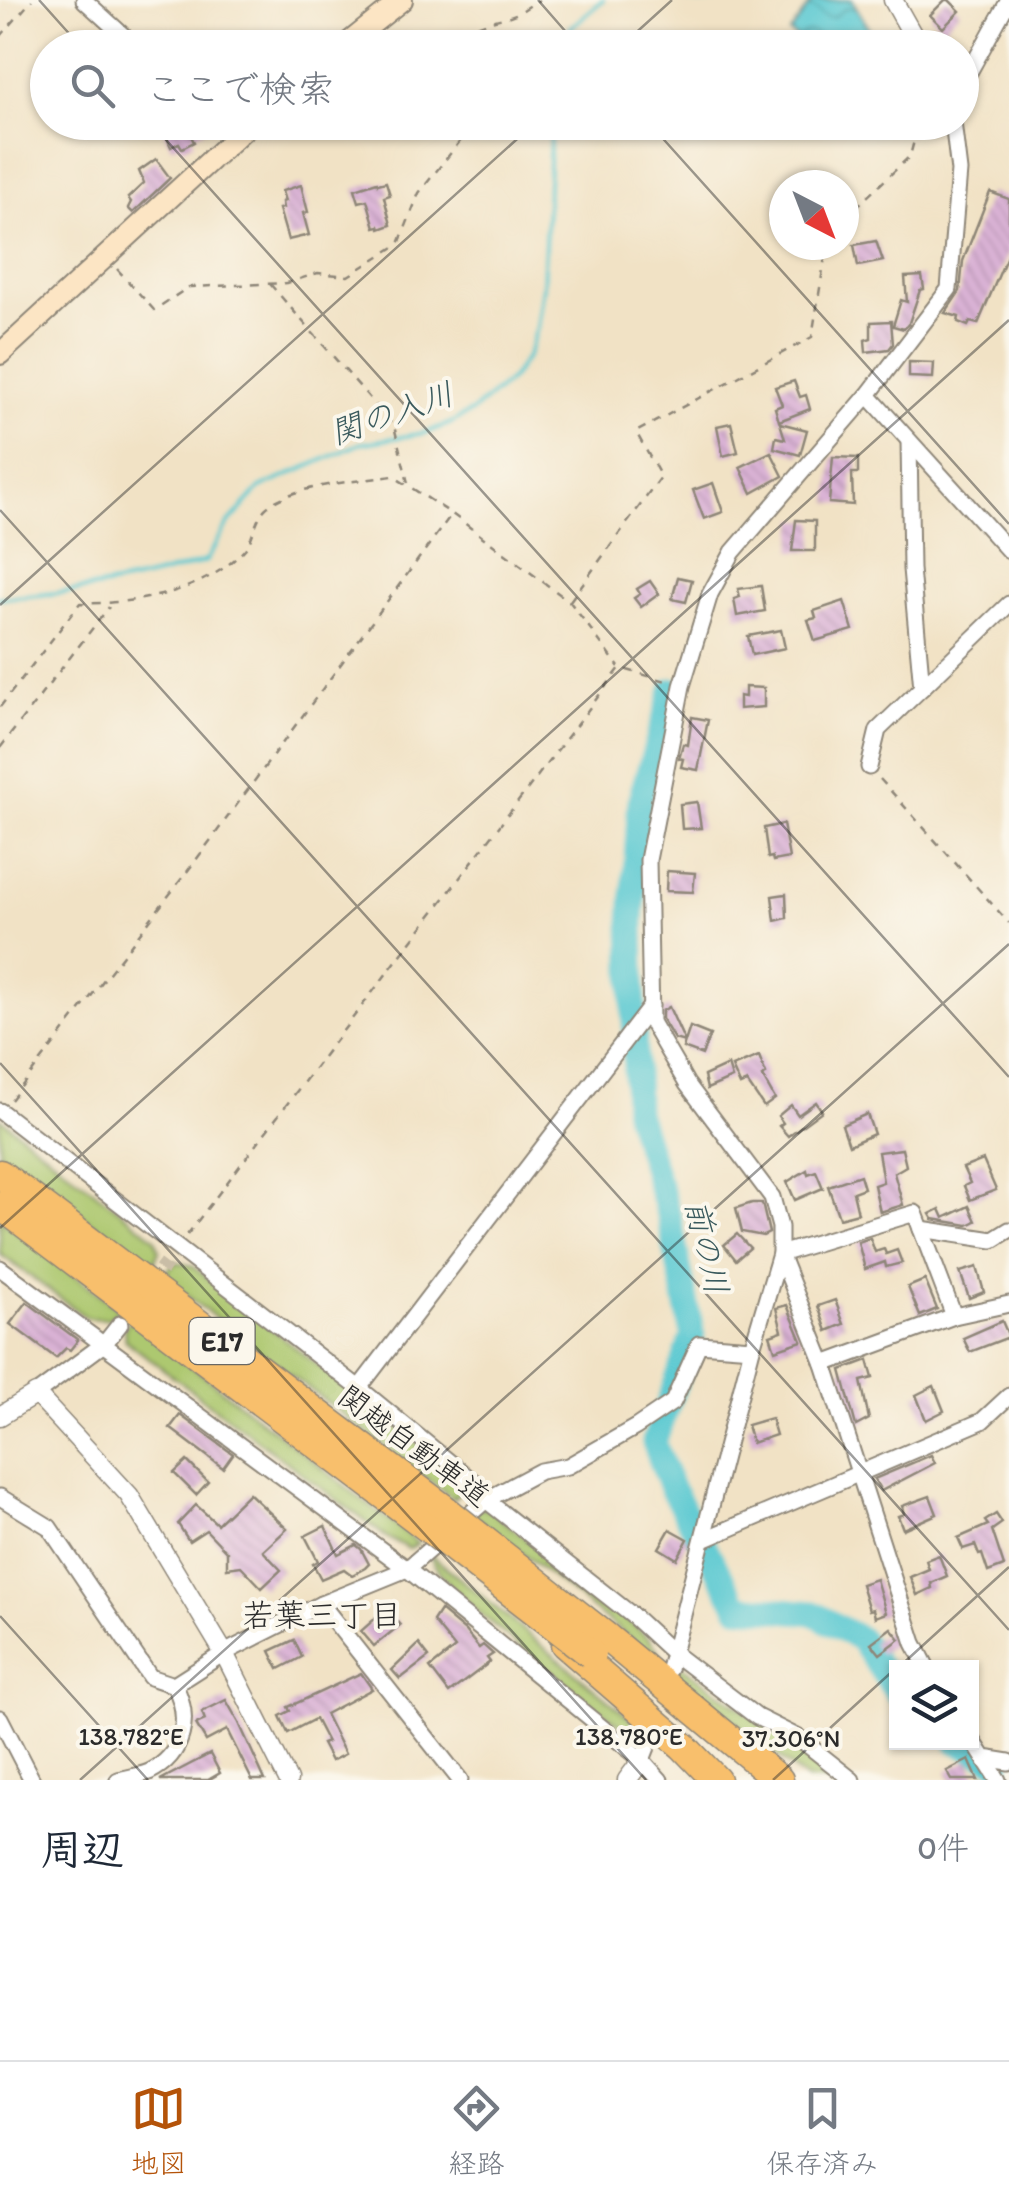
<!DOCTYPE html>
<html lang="ja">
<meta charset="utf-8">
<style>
body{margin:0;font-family:Itim,"Klee One",sans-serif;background:#f2f2f3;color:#1f2937}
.controls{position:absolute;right:30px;bottom:30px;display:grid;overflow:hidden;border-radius:0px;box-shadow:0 2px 8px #0004}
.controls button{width:90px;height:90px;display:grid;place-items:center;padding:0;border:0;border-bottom:2px solid #e0e1e3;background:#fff;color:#1f2937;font:50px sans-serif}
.compass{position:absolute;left:769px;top:170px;width:90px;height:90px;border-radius:50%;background:#fff;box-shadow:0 2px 8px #0004;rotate:138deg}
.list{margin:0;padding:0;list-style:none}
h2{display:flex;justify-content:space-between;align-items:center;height:130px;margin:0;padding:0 40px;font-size:42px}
h2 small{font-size:32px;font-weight:400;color:#747a83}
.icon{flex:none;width:55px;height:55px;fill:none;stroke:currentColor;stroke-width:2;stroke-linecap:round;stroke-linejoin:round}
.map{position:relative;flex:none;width:1009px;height:1780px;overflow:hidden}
.search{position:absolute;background:#fff;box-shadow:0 2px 8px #0004;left:30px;right:30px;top:30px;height:110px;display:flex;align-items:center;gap:25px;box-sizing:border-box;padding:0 35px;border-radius:55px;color:#747a83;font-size:38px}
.sheet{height:280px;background:#fff}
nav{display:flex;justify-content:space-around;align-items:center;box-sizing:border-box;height:140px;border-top:2px solid #e0e1e3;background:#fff;font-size:28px;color:#747a83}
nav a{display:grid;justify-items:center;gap:5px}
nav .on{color:#b45309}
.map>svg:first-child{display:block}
.green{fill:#adc86f;stroke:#6c7a4d;stroke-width:2.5}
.water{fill:url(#water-waves);stroke:#447a7e;stroke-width:2.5}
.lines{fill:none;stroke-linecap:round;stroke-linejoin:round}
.stream{stroke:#5cc9d1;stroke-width:4}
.river{stroke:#5cc9d1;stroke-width:25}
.building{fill:url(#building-back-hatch)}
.minor-tunnel{stroke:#c9bda6;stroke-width:15;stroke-dasharray:15 8;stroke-linecap:butt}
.minor-casing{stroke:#8e8678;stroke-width:19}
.tertiary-casing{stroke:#8e8678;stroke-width:21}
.secondary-casing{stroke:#8e8678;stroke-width:24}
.motorway-casing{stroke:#8e8678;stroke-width:31}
.path{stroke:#8e8678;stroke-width:2.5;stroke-dasharray:8 8;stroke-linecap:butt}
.minor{stroke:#fff;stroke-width:15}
.tertiary{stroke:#fff;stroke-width:18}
.secondary{stroke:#fce5c4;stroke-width:20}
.motorway{stroke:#f8bf6c;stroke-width:28}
.motorway-bridge-casing{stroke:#8e8678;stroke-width:31;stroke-linecap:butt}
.motorway-bridge{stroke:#f8bf6c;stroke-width:28}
.ticks{fill:none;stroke:#2b2b2b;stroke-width:2.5;stroke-opacity:0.45}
.labels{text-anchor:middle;stroke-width:8;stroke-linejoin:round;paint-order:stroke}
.shield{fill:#fbf7ec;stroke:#696865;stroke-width:2.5}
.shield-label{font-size:28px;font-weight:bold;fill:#2b2b2b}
.street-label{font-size:30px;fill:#2b2b2b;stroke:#fbf7ec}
.water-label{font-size:32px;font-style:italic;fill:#3a5a5d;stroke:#fbf7ec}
.neighbourhood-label{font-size:32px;fill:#2b2b2b;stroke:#fbf7ec}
.ticks-label{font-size:25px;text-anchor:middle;fill:#2b2b2b;stroke:#fbf7ec;stroke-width:8;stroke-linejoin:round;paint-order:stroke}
</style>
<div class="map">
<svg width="1009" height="1780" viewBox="0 0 1009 1780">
<defs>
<pattern id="water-waves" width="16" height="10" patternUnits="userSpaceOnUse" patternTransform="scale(2.5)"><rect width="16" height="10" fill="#5cc9d1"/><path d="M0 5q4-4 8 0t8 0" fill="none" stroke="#4ca3aa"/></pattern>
<pattern id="building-back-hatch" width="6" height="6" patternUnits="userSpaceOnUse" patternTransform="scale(2.5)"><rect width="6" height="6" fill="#dab2d5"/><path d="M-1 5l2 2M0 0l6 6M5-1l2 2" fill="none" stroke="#bb99b7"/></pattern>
</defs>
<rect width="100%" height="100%" fill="#fbf7ec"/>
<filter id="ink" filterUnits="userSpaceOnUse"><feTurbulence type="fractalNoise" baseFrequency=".01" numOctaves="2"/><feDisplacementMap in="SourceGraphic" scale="20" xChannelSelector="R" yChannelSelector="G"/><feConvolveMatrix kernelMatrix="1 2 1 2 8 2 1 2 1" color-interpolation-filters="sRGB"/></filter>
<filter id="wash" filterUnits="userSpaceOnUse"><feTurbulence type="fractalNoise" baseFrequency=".0048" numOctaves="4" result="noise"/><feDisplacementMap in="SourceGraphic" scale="40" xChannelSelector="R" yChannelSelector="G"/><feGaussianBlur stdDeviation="2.25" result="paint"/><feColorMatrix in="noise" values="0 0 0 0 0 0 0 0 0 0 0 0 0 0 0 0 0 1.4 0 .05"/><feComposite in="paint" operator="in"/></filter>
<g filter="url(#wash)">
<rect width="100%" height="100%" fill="#f1e2c5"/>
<!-- green -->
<g class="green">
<polygon points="0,1118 155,1238 159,1250 152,1268 0,1154"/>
<polygon points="0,1219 119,1309 108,1319 87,1318 0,1254"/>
<polygon points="175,1262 192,1266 453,1472 460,1482 460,1490 454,1499 162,1277"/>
<polygon points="131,1319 418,1543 409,1549 386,1537 125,1340 124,1329"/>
<polygon points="481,1506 490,1510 649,1638 660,1654 659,1661 472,1514"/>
<path d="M430 1554 641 1727 637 1732 624 1728C588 1699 436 1590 430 1554Z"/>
<polygon points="677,1667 683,1667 843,1780 807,1780 671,1671"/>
</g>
<!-- water -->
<polygon class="water" points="813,0 852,0 880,47 809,47 790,33"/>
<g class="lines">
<!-- stream -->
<g class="stream">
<polyline points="684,0 700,3 728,0"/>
<polyline points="560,48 572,26 603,0"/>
<path d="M0 598C71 594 139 583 206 561L228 524 260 488 359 444 424 433 449 424 473 411 511 379 528 355 537 328 543 286 551 122"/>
</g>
<!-- river -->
<g class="river">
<polyline points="673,690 640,799 632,921 636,1112 669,1217 693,1336 654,1442 671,1488 738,1606 813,1613 860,1639 896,1692"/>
<polyline points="957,1742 998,1761"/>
</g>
</g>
<g id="blocks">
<!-- building -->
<g class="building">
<polygon points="945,0 949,0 960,11 943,28 930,15"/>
<polygon points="170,122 210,122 211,127 191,136 194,142 182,148 179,143 171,147 164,131 172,127"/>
<polygon points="156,159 170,178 133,213 128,208 131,202 128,198 144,183 139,171"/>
<polygon points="377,182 378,184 386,182 390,195 384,197 391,225 380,229 379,226 375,227 367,200 359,202 355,189"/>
<polygon points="301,185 308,212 303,213 309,235 288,240 279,209 283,208 282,202 285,201 282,191"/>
<polygon points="990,192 1009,199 1009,251 978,324 970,322 968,326 958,322 959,317 945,313 960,291 963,261"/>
<polygon points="876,241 883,261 858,266 854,245"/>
<polygon points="922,276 924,289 920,290 909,323 904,329 893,326 901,300 907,302 905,277"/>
<polygon points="891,321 893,344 889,349 866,352 865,340 871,338 871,322"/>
<polygon points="909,362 934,363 933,378 909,377"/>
<polygon points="794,381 800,397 806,395 810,409 779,421 775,408 782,405 775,387"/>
<polygon points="731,423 738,452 723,456 717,426"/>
<polygon points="780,423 807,430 800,455 774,448 776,437 785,439"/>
<polygon points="771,452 783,476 752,493 740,467"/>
<polygon points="833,457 858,458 858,473 852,473 853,505 829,503"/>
<polygon points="713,483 723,512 704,519 693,490"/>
<polygon points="796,520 815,521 815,551 792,551"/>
<polygon points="678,577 692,580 686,602 672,599"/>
<polygon points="650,581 659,594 641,607 634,598 640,594 637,589"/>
<polygon points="761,586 765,611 737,616 734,599 740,597 738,589"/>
<polygon points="844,601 853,630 815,641 808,620 816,618 814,611"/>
<polygon points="781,630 785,648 752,655 748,636"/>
<polygon points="745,687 764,688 764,707 739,709 739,696 745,697"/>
<polygon points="692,717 708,720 698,770 681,767 683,759 679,758 683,744 688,745"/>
<polygon points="697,802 701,828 682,829 680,804"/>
<polygon points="783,824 789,858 773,861 772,857 768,858 764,828"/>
<polygon points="667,871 695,873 693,892 666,891"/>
<polygon points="786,894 787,918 775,921 772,896"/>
<polygon points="669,1007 685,1042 690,1027 710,1035 702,1055 683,1048 685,1042 674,1039 662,1019 662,1011"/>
<polygon points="759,1056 766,1074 762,1076 775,1099 764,1107 747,1082 740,1085 732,1067"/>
<polygon points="728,1065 732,1078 707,1089 704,1076"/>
<polygon points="816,1102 822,1111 788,1136 779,1126 783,1123 778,1116 791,1105 798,1115"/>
<polygon points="867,1114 874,1134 849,1145 842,1125"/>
<polygon points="902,1149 906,1166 894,1173 903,1205 880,1212 874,1185 883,1182 878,1152"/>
<polygon points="983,1160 996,1190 970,1200 964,1186 970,1183 963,1168"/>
<polygon points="807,1170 808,1174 816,1171 823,1188 795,1200 787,1182"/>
<polygon points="860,1175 864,1188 853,1192 858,1213 839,1218 828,1186"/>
<polygon points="752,1203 762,1203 769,1233 763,1236 742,1232 736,1208"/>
<polygon points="969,1206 976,1221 968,1225 933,1219 930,1214 940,1209 944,1218"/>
<polygon points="737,1234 750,1248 736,1260 724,1245"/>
<polygon points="870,1238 875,1252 884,1249 886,1254 897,1250 902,1263 886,1267 885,1262 865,1269 858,1242"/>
<polygon points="977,1267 984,1292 969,1298 960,1272"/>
<polygon points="925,1280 937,1309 920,1316 908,1287"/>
<polygon points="835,1300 844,1324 827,1331 818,1306"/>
<polygon points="27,1302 78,1340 70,1350 66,1348 56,1358 10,1324"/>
<polygon points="787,1305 802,1341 775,1350 770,1335 782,1331 776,1308"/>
<polygon points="1002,1321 1009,1337 970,1352 963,1338"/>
<polygon points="868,1360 873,1378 861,1381 869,1419 856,1426 841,1370"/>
<polygon points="934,1386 944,1411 926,1420 916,1395"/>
<polygon points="180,1415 233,1454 223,1468 170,1428"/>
<polygon points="771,1418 776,1435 752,1443 747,1425"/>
<polygon points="931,1455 935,1463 881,1491 874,1479"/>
<polygon points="187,1461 208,1482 196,1495 174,1473"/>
<polygon points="249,1493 287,1529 263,1551 281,1570 262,1588 241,1566 227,1568 227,1552 206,1530 189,1541 178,1524 196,1505 217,1524"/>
<polygon points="930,1496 937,1514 903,1529 898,1516 904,1514 902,1506"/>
<polygon points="996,1514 1002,1523 992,1530 1004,1566 988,1572 982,1554 979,1555 975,1545 963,1549 958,1538 988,1525 985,1521"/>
<polygon points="325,1526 338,1554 356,1545 361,1549 369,1564 365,1568 352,1575 344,1569 321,1579 313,1564 318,1561 305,1536"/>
<polygon points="670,1529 688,1539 677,1559 659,1548"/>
<polygon points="939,1555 947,1576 931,1583 932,1588 917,1595 910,1577 929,1569 926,1560"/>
<polygon points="876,1579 886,1613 875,1617 873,1609 869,1610 861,1584"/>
<polygon points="386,1609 400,1625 374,1646 361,1631"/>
<polygon points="440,1610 465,1631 479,1648 483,1645 493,1654 487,1658 490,1662 449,1693 430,1668 455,1648 433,1621"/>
<polygon points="891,1628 900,1639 880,1654 871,1643"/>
<polygon points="294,1640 302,1657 279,1669 270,1651"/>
<polygon points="419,1644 429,1657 400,1679 392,1670"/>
<polygon points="361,1673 372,1689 325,1714 345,1754 331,1761 322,1744 327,1742 315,1719 288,1733 280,1716 290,1711 288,1707"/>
<polygon points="226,1700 239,1723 265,1780 252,1780 227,1730 206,1741 196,1724 205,1720 202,1712"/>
<polygon points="210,1754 220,1773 208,1780 160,1780"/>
<polygon points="969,1760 978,1780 952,1780 947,1771"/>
</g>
</g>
</g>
<g filter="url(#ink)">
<use href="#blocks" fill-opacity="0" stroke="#8e8678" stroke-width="2.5"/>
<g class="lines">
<!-- minor-tunnel -->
<polyline class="minor-tunnel" points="147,1289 166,1264"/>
<!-- minor casing -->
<g class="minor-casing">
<g id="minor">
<polyline points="84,0 137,48"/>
<polyline points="962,85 1009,0"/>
<polyline points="221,122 236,136"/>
<polyline points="868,395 1009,551"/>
<polyline points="909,441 911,569 922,688"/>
<polyline points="869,767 878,730 1009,604"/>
<polyline points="0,1111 359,1388 475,1483 486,1500 633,1616 672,1652 757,1717 799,1738 852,1780"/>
<polyline points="921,1229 993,1240 1009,1230"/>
<polyline points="0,1268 407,1569 642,1760 660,1780"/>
<polyline points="824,1364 954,1316 1009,1304"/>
<polyline points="359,1388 651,1006"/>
<polyline points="36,1394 105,1343 120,1324"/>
<polyline points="0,1497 49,1527 150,1677 174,1685"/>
<polyline points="703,1540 982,1421 1009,1396"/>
<polyline points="321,1604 460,1780"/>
<polyline points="927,1668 914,1643 824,1364 780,1254 915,1213 954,1316"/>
<polyline points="669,1669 752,1348 780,1254 780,1227 772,1197 687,1084 651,1022 648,860 682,686 710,594 733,552 868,395 949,289 959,171 953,122"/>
<polyline points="0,1718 32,1780"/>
<polyline points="972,1739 984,1758 1009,1762"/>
<polyline points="984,1758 998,1780"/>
<polyline points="642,1760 651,1737"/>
<path d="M118 1780C128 1777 140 1776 149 1772 184 1755 192 1717 174 1685L224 1653 321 1604 407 1569 486 1500 540 1471 568 1466 636 1427 673 1402 699 1344 752 1348"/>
</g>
</g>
<!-- tertiary casing -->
<g class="tertiary-casing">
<g id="tertiary">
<polyline points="893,0 920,48"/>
<polyline points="0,1416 36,1394 129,1495 224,1653 288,1780"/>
<polyline points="627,1780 642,1760"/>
</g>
</g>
<!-- secondary casing -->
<g class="secondary-casing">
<g id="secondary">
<polyline points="342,48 402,0"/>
<polyline points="0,354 252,122"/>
</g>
</g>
<!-- motorway casing -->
<g class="motorway-casing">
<g id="motorway">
<polyline points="0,1174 443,1508"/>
<polyline points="0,1205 428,1528"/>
<polyline points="605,1636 779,1780"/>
<polyline points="565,1644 683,1746 716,1780"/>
</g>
</g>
<!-- path -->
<g class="path">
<polyline points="0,37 32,0"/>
<path d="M456 48C467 20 495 23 518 13 525 9 532 4 539 0"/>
<polyline points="844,219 910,156 919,122"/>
<polyline points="117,269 154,310 189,287 287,283 318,273 348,276 399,244 419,193 461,140 458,122"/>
<polyline points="270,284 394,426 408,483"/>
<polyline points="570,601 661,477 636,432 812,337 827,245"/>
<path d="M0 707 80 603C135 605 207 592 245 549 254 538 255 518 266 508 290 485 360 481 393 476L452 514 570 602 619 667"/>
<polyline points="0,748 109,607"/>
<polyline points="880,779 1009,923"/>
<polyline points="11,1100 193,864 451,515"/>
<polyline points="187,1235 620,668 666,681"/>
</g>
<!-- minor -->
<use href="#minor" class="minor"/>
<!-- tertiary -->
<use href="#tertiary" class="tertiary"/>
<!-- secondary -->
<use href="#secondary" class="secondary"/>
<!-- motorway -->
<use href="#motorway" class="motorway"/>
<!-- motorway-bridge casing -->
<g class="motorway-bridge-casing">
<g id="motorway-bridge">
<polyline points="443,1508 605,1636"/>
<polyline points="428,1528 591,1654"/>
</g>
</g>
<!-- motorway-bridge -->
<use href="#motorway-bridge" class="motorway-bridge"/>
</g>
</g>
<!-- ticks -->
<path class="ticks" d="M39 0 82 48M538 0 580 48M619 48 672 0M150 122 1009 1077M648 122 1009 524M0 510 1009 1630M0 605 536 122M0 1063 646 1780M0 1228 1009 320M0 1616 148 1780M898 1668 1009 1567M80 1780 1009 944M773 1780 896 1668"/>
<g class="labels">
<!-- shield labels -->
<rect class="shield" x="189.5" y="1318" width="65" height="46" rx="8"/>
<g class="shield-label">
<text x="222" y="1351">E17</text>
</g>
<!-- street labels -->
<g class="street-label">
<text transform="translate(414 1446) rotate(37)" y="10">関越自動車道</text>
</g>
<!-- water labels -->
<g class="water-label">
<text transform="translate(392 413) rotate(-19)" y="11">関の入川</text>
<text transform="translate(707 1247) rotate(77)" y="11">前の川</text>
</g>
<!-- neighbourhood labels -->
<g class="neighbourhood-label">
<text x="322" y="1626">若葉三丁目</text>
</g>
</g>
<g class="ticks-label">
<text x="131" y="1745">138.782°E</text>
<text x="629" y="1745">138.780°E</text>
<text x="791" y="1747">37.306°N</text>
</g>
</svg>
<div class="controls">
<button><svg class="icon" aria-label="layers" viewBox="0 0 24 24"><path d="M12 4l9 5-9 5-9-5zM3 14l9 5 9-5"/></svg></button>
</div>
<svg class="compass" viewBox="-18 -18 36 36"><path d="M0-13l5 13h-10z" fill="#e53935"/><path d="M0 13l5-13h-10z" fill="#747a83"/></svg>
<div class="search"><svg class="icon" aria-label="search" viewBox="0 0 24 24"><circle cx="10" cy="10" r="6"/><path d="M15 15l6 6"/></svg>ここで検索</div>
</div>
<section class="sheet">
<h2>周辺<small>0件</small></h2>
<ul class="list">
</ul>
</section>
<nav>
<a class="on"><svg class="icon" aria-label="map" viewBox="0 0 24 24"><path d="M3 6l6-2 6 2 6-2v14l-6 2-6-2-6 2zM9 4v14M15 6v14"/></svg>地図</a>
<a><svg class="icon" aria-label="directions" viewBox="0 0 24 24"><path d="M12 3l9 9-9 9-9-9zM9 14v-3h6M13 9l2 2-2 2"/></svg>経路</a>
<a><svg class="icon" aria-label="saved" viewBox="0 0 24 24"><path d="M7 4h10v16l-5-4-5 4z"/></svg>保存済み</a>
</nav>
